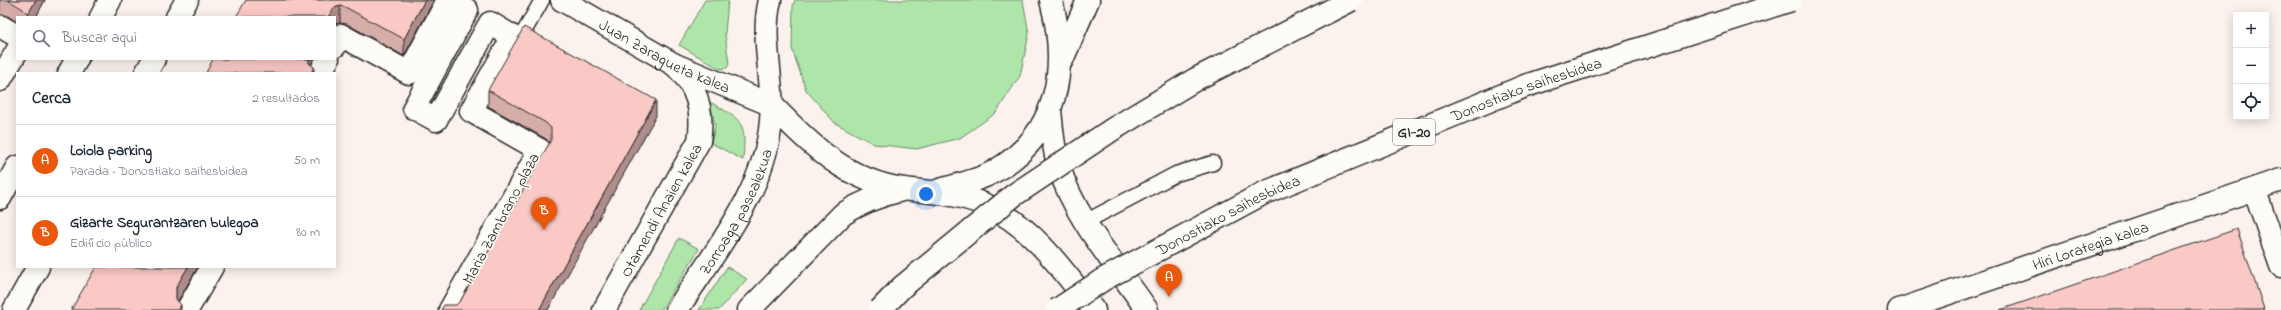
<!DOCTYPE html>
<html lang="es">
<meta charset="utf-8">
<style>
body{margin:0;font-family:"Indie Flower",sans-serif;background:#f6f6f7;color:#1f2937}
.controls{position:absolute;right:12px;top:12px;display:grid;overflow:hidden;border-radius:0px;box-shadow:0 2px 10px #0003}
.controls button{width:36px;height:36px;display:grid;place-items:center;padding:0;border:0;border-bottom:1px solid #e0e1e3;background:#fff;color:#1f2937;font:20px sans-serif}
.you{position:absolute;left:926px;top:194px;width:14px;height:14px;margin:-10px;border:3px solid #fff;border-radius:50%;background:#1a73e8;box-shadow:0 0 0 6px #1a73e833}
.badge{display:grid;place-items:center;width:26px;height:26px;border-radius:50%;background:#ea580c;color:#fff;font-size:13px;font-weight:700}
.pin{position:absolute;translate:-50% -33px;filter:drop-shadow(0 1px 2px #0008)}
.pin::after{content:'';position:absolute;top:21px;width:14px;height:12px;background:inherit;clip-path:polygon(0 0,100% 0,50% 100%)}
.list{margin:0;padding:0;list-style:none}
h2{display:flex;justify-content:space-between;align-items:center;height:52px;margin:0;padding:0 16px;font-size:17px}
h2 small{font-size:13px;font-weight:400;color:#747a83}
.list li{display:grid;grid-template-columns:26px 1fr auto;gap:12px;align-items:center;box-sizing:border-box;height:72px;padding:0 16px;border-top:1px solid #e0e1e3}
.list b{display:block;font-size:15px;white-space:nowrap}
.list p{margin:0;font-size:13px;white-space:nowrap;color:#747a83}
.list em{font-size:13px;font-style:normal;color:#747a83}
.icon{flex:none;width:22px;height:22px;fill:none;stroke:currentColor;stroke-width:2;stroke-linecap:round;stroke-linejoin:round}
.map{position:relative;flex:none;width:2281px;height:310px;overflow:hidden}
.search{position:absolute;background:#fff;box-shadow:0 2px 10px #0003;left:16px;top:16px;width:320px;height:44px;display:flex;align-items:center;gap:10px;box-sizing:border-box;padding:0 14px;border-radius:0px;color:#747a83;font-size:15px}
.panel{position:absolute;background:#fff;box-shadow:0 2px 10px #0003;left:16px;top:72px;width:320px;height:196px;border-radius:0px}
.map>svg:first-child{display:block}
.green{fill:#aee5a8;stroke:#6c886a}
.lines{fill:none;stroke-linecap:round;stroke-linejoin:round}
.lane-casing{stroke:#2b2b2b;stroke-width:17}
.street-casing{stroke:#2b2b2b;stroke-width:25}
.secondary-casing{stroke:#2b2b2b;stroke-width:25}
.lane{stroke:#fdfcf7;stroke-width:14}
.street{stroke:#fdfcf7;stroke-width:22}
.secondary{stroke:#fdfcf7;stroke-width:22}
.highway-bridge-casing{stroke:#2b2b2b;stroke-width:25;stroke-linecap:butt}
.highway-bridge{stroke:#fdfcf7;stroke-width:22}
.wall{fill:#d7adaa;stroke:#2b2b2b}
.shaded-wall{fill:#af8d8b;stroke:#2b2b2b}
.building{fill:#fac9c6;stroke:#2b2b2b}
.labels{text-anchor:middle;stroke-width:3.5;stroke-linejoin:round;paint-order:stroke}
.shield{fill:#fdfcf7;stroke:#6a6a68;stroke-width:1}
.shield-label{font-size:15px;font-weight:bold;fill:#2b2b2b}
.street-label{font-size:16px;fill:#2b2b2b;stroke:#fdfcf7}
</style>
<div class="map">
<svg width="2281" height="310" viewBox="0 0 2281 310">
<rect width="100%" height="100%" fill="#fcf2ed"/>
<filter id="ink" filterUnits="userSpaceOnUse"><feTurbulence type="fractalNoise" baseFrequency=".025" numOctaves="2"/><feDisplacementMap in="SourceGraphic" scale="8" xChannelSelector="R" yChannelSelector="G"/><feConvolveMatrix kernelMatrix="1 2 1 2 8 2 1 2 1" color-interpolation-filters="sRGB"/></filter>
<g filter="url(#ink)">
<!-- green -->
<g class="green">
<polygon points="705,0 728,0 725,34 729,64 727,68 720,69 679,45"/>
<polygon points="795,0 1023,0 1029,34 1020,76 996,113 960,138 917,149 874,144 835,123 806,90 792,49 793,5"/>
<path d="M710 102C744 121 746 121 743 160L711 143 715 126Z"/>
<polygon points="679,238 699,249 661,310 639,310"/>
<polygon points="727,267 747,279 719,310 699,310"/>
</g>
<g class="lines">
<!-- lane casing -->
<g class="lane-casing">
<g id="lane">
<polyline points="525,30 542,0"/>
<polyline points="1085,222 1176,174 1213,163"/>
</g>
</g>
<!-- street casing -->
<g class="street-casing">
<g id="street">
<polyline points="450,0 467,10 414,108 436,120 490,23 513,37 471,111 540,150 450,310"/>
<path id="s1" d="M562 0 675 65 772 105"/>
<polyline points="101,17 110,0"/>
<polyline points="177,17 187,0"/>
<polyline points="0,26 17,36"/>
<polyline points="335,46 341,35 409,73 448,0"/>
<polyline points="69,73 77,59"/>
<polyline points="146,73 154,59"/>
<polyline points="320,73 328,59"/>
<polyline points="0,80 17,51"/>
<polyline points="2255,191 2281,266"/>
<polyline points="0,198 17,167"/>
<polyline points="14,310 38,267"/>
<polyline points="187,310 212,267"/>
<path id="s2" d="M604 310 699 141C704 110 697 86 675 65"/>
<path id="s3" d="M1899 310 2281 180"/>
</g>
</g>
<!-- secondary casing -->
<g class="secondary-casing">
<g id="secondary">
<polyline points="1062,60 1088,0"/>
<path d="M772 105C809 144 848 182 904 189 934 193 961 193 990 207 1033 227 1065 273 1094 310"/>
<path d="M1050 110C1052 129 1053 149 1059 167 1076 221 1116 264 1147 310"/>
<path d="M937 191C955 185 979 181 995 171 1059 134 1069 68 1051 0"/>
<path id="s4" d="M677 310C714 252 765 192 771 121 775 81 760 42 770 0"/>
<path d="M749 310 843 214C862 202 880 195 902 190"/>
</g>
</g>
<!-- lane -->
<use href="#lane" class="lane"/>
<!-- street -->
<use href="#street" class="street"/>
<!-- secondary -->
<use href="#secondary" class="secondary"/>
<!-- highway-bridge casing -->
<g class="highway-bridge-casing">
<g id="highway-bridge">
<polyline points="880,310 902,287 1014,195 1113,129 1196,79 1351,0"/>
<path id="s5" d="M1057 310 1104 279 1264 193 1525 86 1791 0"/>
</g>
</g>
<!-- highway-bridge -->
<use href="#highway-bridge" class="highway-bridge"/>
</g>
<!-- wall -->
<g class="wall">
<polygon points="0,0 45,0 36,17 17,17 17,22 6,15 0,15"/>
<polygon points="246,0 434,0 404,56 347,24 340,23 335,24 335,17"/>
<polygon points="488,90 656,116 456,305 461,300 550,143 546,139 488,106"/>
</g>
<!-- shaded-wall -->
<g class="shaded-wall">
<polygon points="36,0 45,0 36,17 28,17 28,14"/>
<polygon points="425,0 434,0 404,56 404,39"/>
<polygon points="340,6 340,23 335,24 335,17 328,17 334,8"/>
<polygon points="309,59 314,59 309,67"/>
<polygon points="314,67 314,73 311,73"/>
<polygon points="656,100 656,116 548,310 539,310"/>
<polygon points="188,267 198,267 176,304 176,287"/>
<polygon points="181,305 181,310 178,310"/>
</g>
<!-- building -->
<g class="building">
<polygon points="8,0 36,0 28,14 23,9"/>
<polygon points="246,0 425,0 404,39 347,8 340,6 334,8 328,17 236,17"/>
<polygon points="524,27 656,100 539,310 441,310 444,305 456,305 461,300 551,140 551,128 546,123 488,90"/>
<polygon points="213,59 309,59 309,63 314,67 311,73 206,73"/>
<polygon points="2237,229 2264,309 2261,310 2000,310"/>
<polygon points="96,267 188,267 176,287 176,299 181,305 178,310 71,310"/>
</g>
</g>
<g class="labels">
<!-- shield labels -->
<rect class="shield" x="1393" y="119" width="42" height="26" rx="3"/>
<g class="shield-label">
<text x="1414" y="137">GI-20</text>
</g>
<!-- street labels -->
<g class="street-label">
<text dy="6" stroke="none"><textPath href="#s1" startOffset="117">Juan Zaragueta kalea</textPath></text>
<text dy="6" stroke="none"><textPath href="#s5" startOffset="520">Donostiako saihesbidea</textPath></text>
<text dy="6" stroke="none"><textPath href="#s2" startOffset="115">Otamendi Anaien kalea</textPath></text>
<text dy="6" stroke="none"><textPath href="#s4" startOffset="115">Zorroaga pasealekua</textPath></text>
<text dy="6" stroke="none"><textPath href="#s5" startOffset="196">Donostiako saihesbidea</textPath></text>
<text transform="translate(500 218) rotate(-62)" y="6">Maria Zambrano plaza</text>
<text dy="6" stroke="none"><textPath href="#s3" startOffset="202">Hiri Lorategia kalea</textPath></text>
</g>
</g>
</svg>
<div class="controls">
<button>+</button>
<button>−</button>
<button><svg class="icon" aria-label="locate" viewBox="0 0 24 24"><circle cx="12" cy="12" r="6"/><path d="M12 2v4M12 18v4M2 12h4M18 12h4"/></svg></button>
</div>
<div class="you"></div>
<div class="pin badge" style="left:1169px;top:297px">A</div>
<div class="pin badge" style="left:544px;top:230px">B</div>
<div class="search"><svg class="icon" aria-label="search" viewBox="0 0 24 24"><circle cx="10" cy="10" r="6"/><path d="M15 15l6 6"/></svg>Buscar aquí</div>
<section class="panel">
<h2>Cerca<small>2 resultados</small></h2>
<ul class="list">
<li><span class="badge">A</span><div><b>Loiola parking</b><p>Parada · Donostiako saihesbidea</p></div><em>50 m</em></li>
<li><span class="badge">B</span><div><b>Gizarte Segurantzaren bulegoa</b><p>Edificio público</p></div><em>80 m</em></li>
</ul>
</section>
</div>
